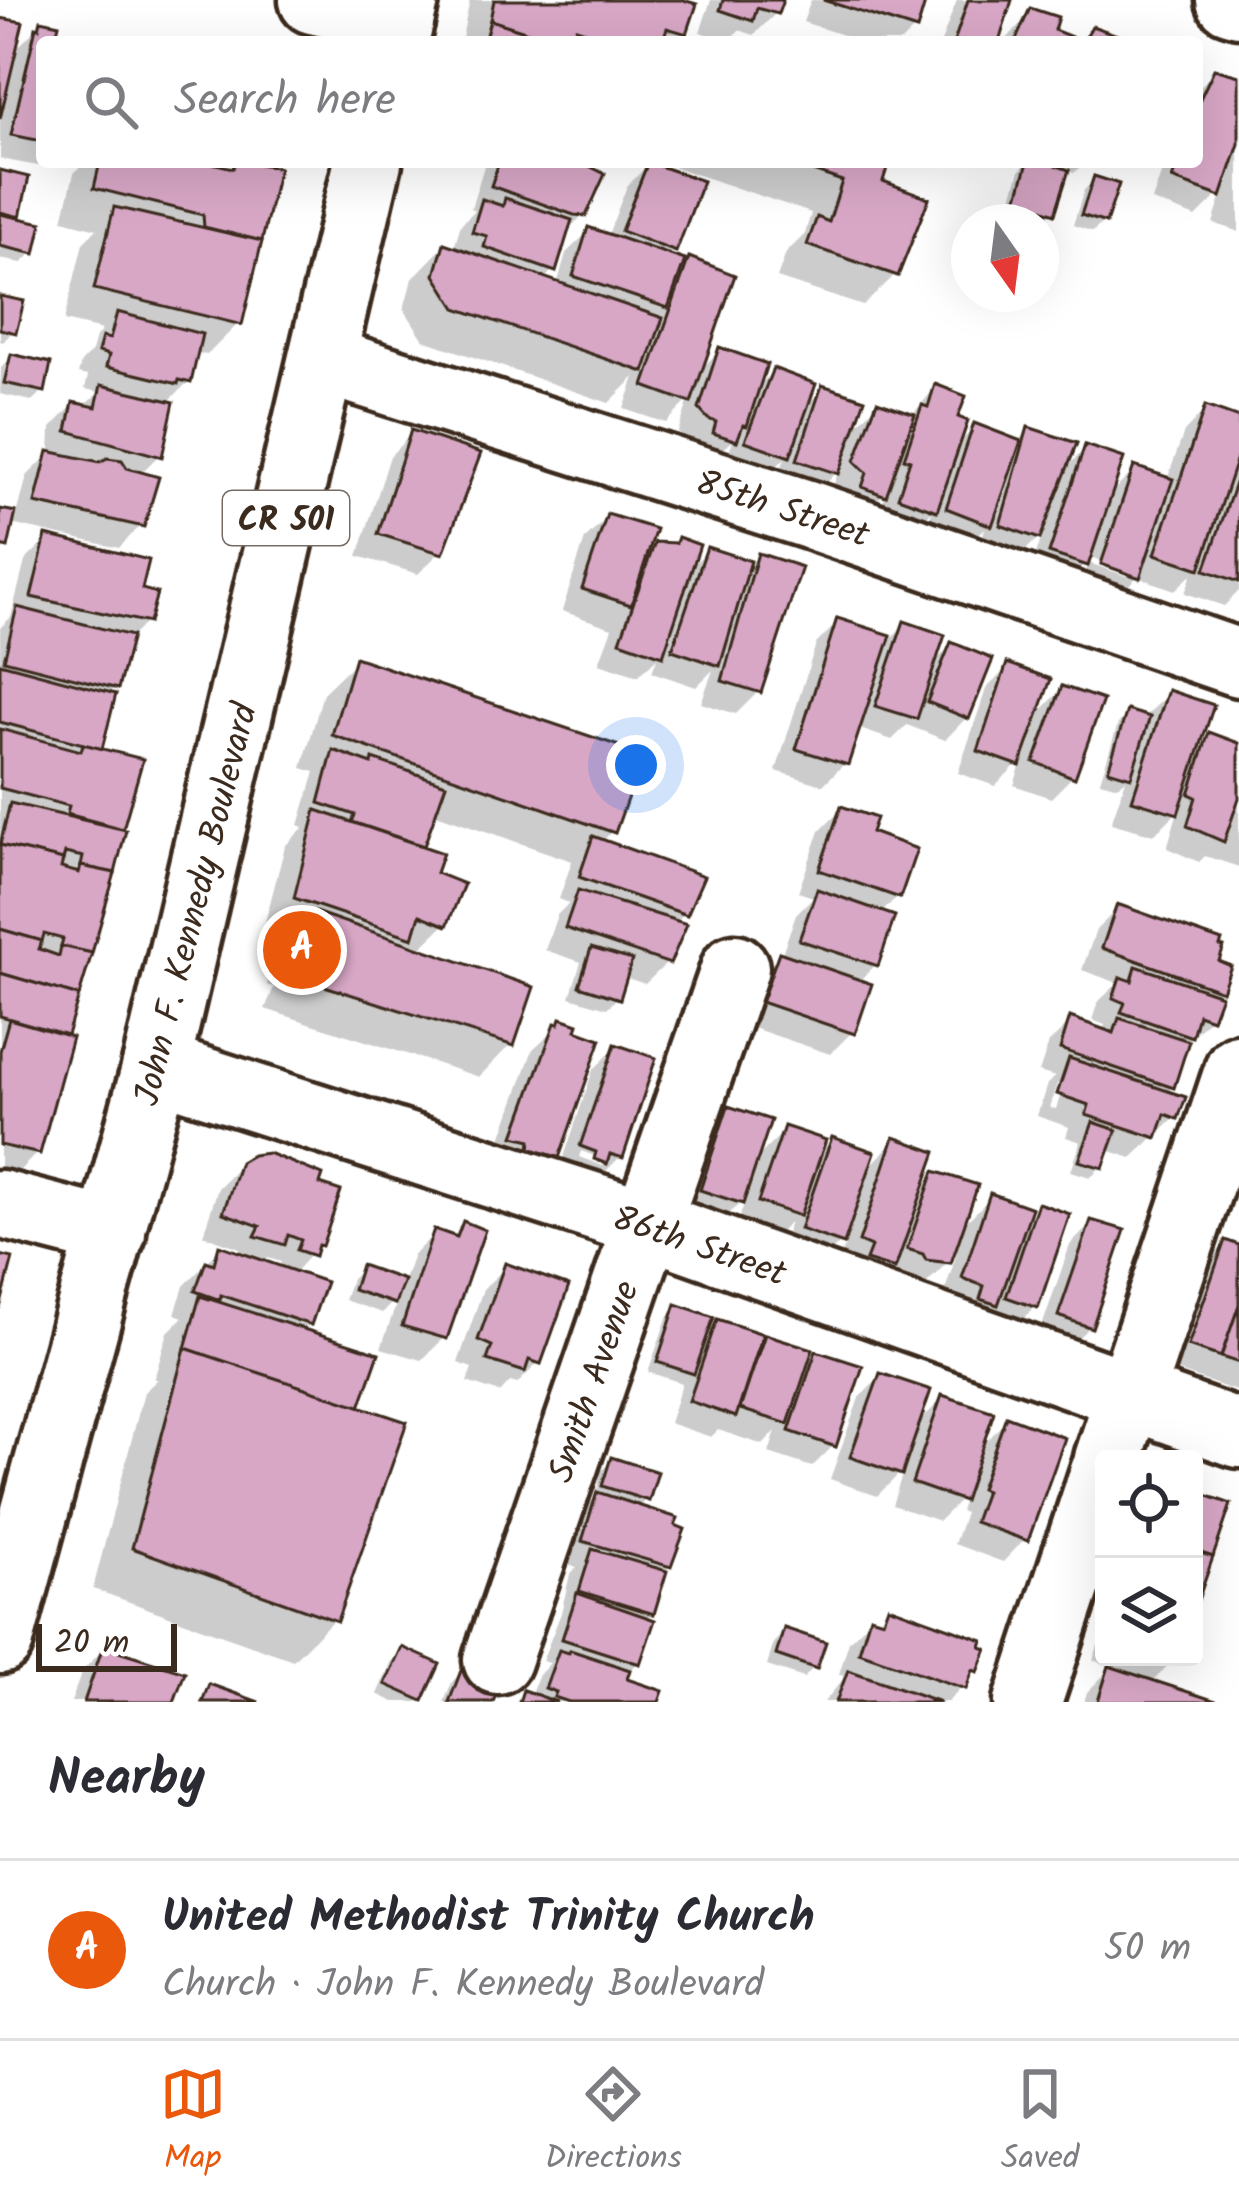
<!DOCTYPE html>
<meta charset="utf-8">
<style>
body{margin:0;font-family:Kalam,sans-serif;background:#f2f2f3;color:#2b2b33}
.controls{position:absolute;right:36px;bottom:36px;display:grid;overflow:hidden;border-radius:12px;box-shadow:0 12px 48px #0002}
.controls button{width:108px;height:108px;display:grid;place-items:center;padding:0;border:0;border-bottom:3px solid #e1e1e2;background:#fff;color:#2b2b33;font:60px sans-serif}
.compass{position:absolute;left:951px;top:204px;width:108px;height:108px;border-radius:50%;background:#fff;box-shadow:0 12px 48px #0002;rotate:166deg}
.scale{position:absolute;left:36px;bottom:30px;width:141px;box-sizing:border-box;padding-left:12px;border:6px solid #3b2a1e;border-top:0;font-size:33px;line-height:42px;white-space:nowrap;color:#3b2a1e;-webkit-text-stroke:9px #fff;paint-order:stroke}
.you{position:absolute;left:636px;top:765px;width:42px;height:42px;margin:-30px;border:9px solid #fff;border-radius:50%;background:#1a73e8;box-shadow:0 0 0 18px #1a73e833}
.badge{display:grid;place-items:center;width:78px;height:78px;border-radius:50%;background:#ea580c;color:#fff;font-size:39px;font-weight:700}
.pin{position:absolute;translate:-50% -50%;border:6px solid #fff;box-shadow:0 3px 12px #0006}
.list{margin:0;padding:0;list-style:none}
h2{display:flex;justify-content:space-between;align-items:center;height:156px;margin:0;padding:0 48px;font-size:51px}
h2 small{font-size:39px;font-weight:400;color:#7c7c81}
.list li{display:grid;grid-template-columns:78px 1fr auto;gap:36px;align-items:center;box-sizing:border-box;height:180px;padding:0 48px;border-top:3px solid #e1e1e2}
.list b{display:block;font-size:45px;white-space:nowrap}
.list p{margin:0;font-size:39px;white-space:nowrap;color:#7c7c81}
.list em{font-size:39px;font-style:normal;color:#7c7c81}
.icon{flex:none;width:66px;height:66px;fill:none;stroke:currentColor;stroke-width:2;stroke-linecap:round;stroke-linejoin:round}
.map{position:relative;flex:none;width:1239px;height:1702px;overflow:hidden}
.search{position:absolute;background:#fff;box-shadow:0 12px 48px #0002;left:36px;right:36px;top:36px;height:132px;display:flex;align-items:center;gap:30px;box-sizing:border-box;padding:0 42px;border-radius:12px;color:#7c7c81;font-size:45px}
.sheet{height:336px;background:#fff}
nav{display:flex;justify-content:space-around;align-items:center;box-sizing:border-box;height:168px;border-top:3px solid #e1e1e2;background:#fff;font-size:33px;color:#7c7c81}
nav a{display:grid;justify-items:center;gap:6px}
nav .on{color:#ea580c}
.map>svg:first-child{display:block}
.shadow{fill:#0003;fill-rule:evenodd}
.building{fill:#d8a7c6;stroke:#3b2a1e;stroke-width:3}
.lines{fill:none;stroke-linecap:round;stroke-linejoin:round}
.minor-casing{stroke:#3b2a1e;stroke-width:75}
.major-casing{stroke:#3b2a1e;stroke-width:75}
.minor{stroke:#fff;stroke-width:66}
.major{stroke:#fff;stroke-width:66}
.labels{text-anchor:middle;stroke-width:9;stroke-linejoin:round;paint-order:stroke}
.shield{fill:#fff;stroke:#766a62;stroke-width:3}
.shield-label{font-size:33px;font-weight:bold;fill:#3b2a1e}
.street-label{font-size:36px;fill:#3b2a1e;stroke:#fff}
</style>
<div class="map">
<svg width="1239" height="1702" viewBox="0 0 1239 1702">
<rect width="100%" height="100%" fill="#fff"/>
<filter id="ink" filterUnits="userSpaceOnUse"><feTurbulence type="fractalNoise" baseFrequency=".00833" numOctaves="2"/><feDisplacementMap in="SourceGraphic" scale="24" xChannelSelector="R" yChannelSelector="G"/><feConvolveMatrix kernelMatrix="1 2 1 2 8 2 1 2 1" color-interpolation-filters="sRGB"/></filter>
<g filter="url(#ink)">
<!-- shadow -->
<g class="shadow">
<polygon points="470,0 676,0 684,32 675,42 461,42"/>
<polygon points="711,0 780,0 776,13 754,35 739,30 728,41 700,32"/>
<polygon points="811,0 923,0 914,29 901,42 864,42 803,22"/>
<polygon points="957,0 1009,0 995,42 941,42"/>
<polygon points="1031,12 1050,32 1067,42 1004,42"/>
<polygon points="0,21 13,52 42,23 54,34 85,42 42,42 42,162 38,166 0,159"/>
<polygon points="1214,72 1239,80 1239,232 1213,223 1224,189 1196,217 1152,201 1165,162 1197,162 1197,90"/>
<polygon points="85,162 213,162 210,165 229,170 237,162 275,170 239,323 207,355 195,353 189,381 167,403 159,455 140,474 141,525 119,548 11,524 6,547 0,552 0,512 17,515 27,476 50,453 51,428 73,405 83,408 99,392 85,389 88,376 78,374 81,363 92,351 96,337 102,330 64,321 83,243 97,229 63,220 74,173"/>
<polygon points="571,162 583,215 565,233 553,270 543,280 557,285 566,253 589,231 607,237 627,186 649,164 673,250 666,257 677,273 690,261 698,372 720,350 756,389 773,371 804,408 823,389 851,431 877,404 911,416 935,388 954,419 956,446 975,427 1017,443 1029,430 1063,471 1086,448 1107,497 1135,470 1167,480 1184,432 1206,409 1239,421 1239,591 1224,606 1185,593 1192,574 1175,590 1137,577 1115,598 1081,586 1089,563 1129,577 1129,571 1088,556 1087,562 1063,587 1029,575 1043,533 1016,560 980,547 985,528 967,546 926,531 932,511 912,531 877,519 887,490 861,517 834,484 839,470 815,495 777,482 785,458 765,478 725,464 733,440 712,461 678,432 689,400 666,423 624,409 635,377 609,403 424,340 404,309 412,279 444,246 453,250 461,224 475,210 471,208 485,163"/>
<polygon points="660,162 886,162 879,183 896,274 863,306 777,278 786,253 805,234 811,213"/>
<polygon points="1028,162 1085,162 1074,173 1065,170 1052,212 1042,223 1008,211 1020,170"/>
<polygon points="0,173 26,179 16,221 32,253 22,263 0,259"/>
<polygon points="1095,180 1104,221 1093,232 1073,225 1084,190"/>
<polygon points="0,299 13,331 3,342 0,341"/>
<polygon points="12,357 42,391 32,401 0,394 1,368"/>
<polygon points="412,433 440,552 418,574 358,556 390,456"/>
<polygon points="608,517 644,558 656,545 688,570 708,550 751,564 759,556 758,692 736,714 701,703 713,670 696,687 652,672 657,658 638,676 599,663 612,628 562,611 585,539"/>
<polygon points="47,539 138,592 147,621 128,640 115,688 108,695 98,751 121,827 61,1037 37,1153 0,1190 0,628 11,617 25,561"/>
<polygon points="838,622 891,638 905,624 932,665 951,645 967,717 945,740 907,725 892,740 857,728 845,763 823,785 776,771 816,644"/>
<polygon points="356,661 612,831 602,842 685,913 674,923 668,962 645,984 624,977 618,997 607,1008 570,997 581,962 545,950 557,915 569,903 559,899 572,861 433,813 420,848 444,925 418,950 511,1044 479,1077 265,1009 274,987 267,985 272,967 292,940 263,930 285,846 304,827 299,825 315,772 302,768 323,693"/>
<polygon points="1008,667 1035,717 1062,689 1073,776 1051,798 1014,785 1023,758 995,786 958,773 986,689"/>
<polygon points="1168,694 1197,749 1210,736 1234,745 1239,740 1239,867 1205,856 1199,862 1167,848 1178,811 1154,835 1111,823 1126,779 1118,786 1100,781 1118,724 1128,713 1146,716"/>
<polygon points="842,809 897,897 880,914 875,965 858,982 852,1032 830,1054 741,1024 757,977 781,956 796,914 813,897 798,892 820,831"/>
<path d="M1118 908 1216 963 1219 989 1213 995 1210 1018 1186 1042 1172 1087 1165 1093 1175 1117 1132 1158 1107 1150 1101 1167 1090 1177 1071 1171 1081 1142 1066 1137 1069 1127 1037 1116 1047 1084 1055 1077 1039 1072 1049 1043 1071 1021 1102 1032 1105 1025 1092 1020 1098 1002 1118 983 1082 970 1096 930ZM1057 1084H1064L1056 1109 1050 1108Z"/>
<polygon points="557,1027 556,1157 534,1179 494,1158 533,1049"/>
<path d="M615 1048 620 1157 598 1179 560 1169 593 1070ZM581 1151 608 1161 603 1166 579 1157Z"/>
<polygon points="728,1109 755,1160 785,1130 819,1154 832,1140 865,1171 895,1141 920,1188 935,1174 960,1228 991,1197 1024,1222 1039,1207 1035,1307 1013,1329 942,1300 957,1253 926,1284 904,1281 901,1276 889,1271 870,1290 838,1264 849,1234 819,1264 780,1251 790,1222 775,1237 737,1224 747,1196 719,1224 680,1212 706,1131"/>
<path d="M241 1165 319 1245 293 1274 308 1324 300 1331 356 1409 334 1619 293 1660 93 1589 144 1392 158 1379H154L168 1332 183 1317 175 1314 184 1286 220 1249 237 1255 240 1248 203 1235 218 1188ZM268 1258 281 1262 278 1269 262 1263Z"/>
<polygon points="1092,1223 1090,1326 1068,1348 1038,1338 1070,1245"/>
<polygon points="464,1225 444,1338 422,1360 381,1348 399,1296 382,1313 344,1300 351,1279 362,1269 403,1283 413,1255 435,1233 451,1238"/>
<polygon points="1226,1243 1239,1248 1239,1392 1168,1368 1203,1266"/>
<polygon points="506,1267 539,1362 517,1384 510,1382 500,1393 467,1382 472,1368 458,1363 483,1289"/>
<polygon points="677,1307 704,1335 717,1322 755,1349 766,1337 803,1368 817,1354 834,1445 812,1467 769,1453 776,1431 763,1445 718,1430 711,1437 669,1423 682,1383 648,1372 667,1318"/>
<polygon points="881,1376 916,1425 943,1398 979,1448 1007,1420 1025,1539 1003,1562 954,1544 965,1513 960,1511 966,1494 939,1521 892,1505 904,1469 877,1496 830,1479 859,1398"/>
<polygon points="612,1461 646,1499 637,1508 668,1566 652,1612 645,1620 637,1663 623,1680 656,1702 515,1702 524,1694 530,1696 538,1676 550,1663 542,1661 561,1613 570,1574 577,1567 562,1563 576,1518 596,1497 601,1471"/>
<polygon points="888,1609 976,1670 948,1702 824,1702 845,1677 839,1674 849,1641 871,1619 877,1621"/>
<polygon points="1104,1629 1104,1657 1176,1657 1151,1683 1209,1702 1084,1702 1087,1692 1112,1667 1093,1660"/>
<polygon points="785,1632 814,1667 804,1678 767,1666 774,1642"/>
<polygon points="104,1649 171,1702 71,1702 82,1671"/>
<polygon points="402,1650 421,1699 417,1702 394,1702 377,1694 392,1661"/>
<polygon points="463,1671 490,1702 444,1702 452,1682"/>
</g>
<!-- building -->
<g class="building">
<polygon points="494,0 683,0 697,4 687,34 667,28 662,42 619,42 576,28 571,42 559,42 490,20"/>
<polygon points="723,0 783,0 778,14 757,8 753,21 720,10"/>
<polygon points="823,0 926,0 917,30"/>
<polygon points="968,0 1012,0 999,42 954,42"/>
<polygon points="1030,8 1058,17 1054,30 1072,37 1070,42 1015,42"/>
<polygon points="0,18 23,22 0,119"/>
<polygon points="41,20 59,24 57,32 88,40 42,42 42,141 11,135 36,27 39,28"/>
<polygon points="490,20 559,42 484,42"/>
<polygon points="1092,26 1123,37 1121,42 1083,42"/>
<polygon points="1214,69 1239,76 1239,144 1221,197 1172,179 1178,162 1197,162 1197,105"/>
<polygon points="100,162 208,162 233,168 235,162 250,162 279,168 262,241 204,227 203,215 94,188"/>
<polygon points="499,162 581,162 605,174 586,216 574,215 491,186"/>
<polygon points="648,162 703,181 676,252 621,231"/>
<polygon points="787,162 889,162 883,181 929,198 898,276 807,245 817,217 829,222 842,181"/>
<polygon points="1028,162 1047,162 1069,170 1055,214 1017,200"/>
<polygon points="0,170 29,177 20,217 0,212"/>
<polygon points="1094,176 1119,184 1106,223 1081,215"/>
<polygon points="505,198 572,220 556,272 484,247 487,236 472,232 482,199 503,206"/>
<polygon points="114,207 262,241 242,325 94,289"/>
<polygon points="0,214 42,223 35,254 0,246"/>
<polygon points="588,227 685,260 668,308 573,276"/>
<polygon points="444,243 663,318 644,372 456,308 435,275"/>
<polygon points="689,257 735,275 691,403 644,386"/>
<polygon points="0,296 24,301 16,333 0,329"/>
<polygon points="117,312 202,334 191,383 179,380 178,384 106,367 109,355 98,352 102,337 110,339"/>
<polygon points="719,347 767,364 747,426 743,425 737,441 713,433 716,422 708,419 699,409"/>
<polygon points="11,354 51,363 45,392 4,383"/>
<polygon points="773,368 816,384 790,457 745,441"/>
<polygon points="935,384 966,396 958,417 968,421 937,511 898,497 910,460 904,458 922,405 928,407"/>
<polygon points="101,385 174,402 162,457 67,431 73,402 96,407"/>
<polygon points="822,385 865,399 839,474 797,460"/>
<polygon points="877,401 915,414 886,496 862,487 867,473 855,461"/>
<polygon points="1205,406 1239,418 1239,452 1200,569 1155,554"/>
<polygon points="974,423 1021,441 992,526 946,508"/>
<polygon points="1028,427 1077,443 1040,539 1000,525"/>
<polygon points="411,430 481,453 443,554 378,534"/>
<polygon points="1085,445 1124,458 1088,566 1049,553"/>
<polygon points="48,451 100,462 107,458 122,460 127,468 159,477 144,527 35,503"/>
<polygon points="1134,466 1173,479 1140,578 1101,564"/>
<polygon points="1239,472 1239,582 1205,570"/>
<polygon points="0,509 16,512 8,548 0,546"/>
<polygon points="607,514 656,529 631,605 582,589"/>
<polygon points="46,535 149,560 142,589 157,593 149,623 31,597"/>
<polygon points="678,537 700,545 663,656 620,641 655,542 676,543"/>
<polygon points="707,547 751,561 720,666 672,650"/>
<polygon points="758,553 802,567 761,693 722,681"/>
<polygon points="17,607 132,636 118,689 4,660"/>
<polygon points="837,618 891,635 848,765 796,749"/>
<polygon points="904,621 945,635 917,719 875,706"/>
<polygon points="951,642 993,659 969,719 927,702"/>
<polygon points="355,657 643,754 615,833 332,735"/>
<polygon points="0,663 116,694 102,749 0,722"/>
<polygon points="1007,663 1051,679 1020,766 978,751"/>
<polygon points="1062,686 1103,700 1075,778 1034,762"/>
<polygon points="1168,690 1214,705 1178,814 1132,800"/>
<polygon points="1127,710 1150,717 1131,777 1108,770"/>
<polygon points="0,729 81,751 83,744 143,759 123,829 67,814 69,806 0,788"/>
<polygon points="1209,732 1239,743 1239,798 1224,842 1187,826 1196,797 1189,794"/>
<polygon points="333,750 372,764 373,759 446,784 424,846 352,822 355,815 319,803"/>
<polygon points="10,803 126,830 115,873 81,866 83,857 65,853 63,860 0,845"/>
<polygon points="841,806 876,818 871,832 917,849 900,898 819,870"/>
<polygon points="316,810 443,853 436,873 464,884 447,926 420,915 413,938 294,898"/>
<polygon points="593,836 704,876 687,915 579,877"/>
<polygon points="0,845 63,860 61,868 79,873 81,866 115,873 92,953 61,946 63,939 44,934 42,941 0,929"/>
<polygon points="817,889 895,916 878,966 799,940"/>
<polygon points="578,890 687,924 670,964 565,928"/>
<polygon points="1117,904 1222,941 1220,946 1224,947 1219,961 1231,966 1222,991 1102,948"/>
<polygon points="315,912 534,987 514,1046 296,977 304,955 298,952 304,931 309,933"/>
<polygon points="0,929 42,941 39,949 59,956 61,946 92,953 79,996 0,973"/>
<polygon points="591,948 632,960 620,999 579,986"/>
<polygon points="779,952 872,984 855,1034 761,1002"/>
<polygon points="1136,966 1221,995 1212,1019 1198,1014 1192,1037 1121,1012 1125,1003 1113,998 1120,977 1132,981"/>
<polygon points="0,973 79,996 67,1035 0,1016"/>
<polygon points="1070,1017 1114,1033 1119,1018 1189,1041 1174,1088 1060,1049"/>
<polygon points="561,1018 578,1024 576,1030 601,1039 559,1158 530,1149 531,1140 514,1136 555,1023 559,1024"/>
<polygon points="9,1019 72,1037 40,1154 0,1145 0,1051"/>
<polygon points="615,1044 656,1058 623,1158 610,1154 607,1164 594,1159 596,1152 580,1146"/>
<polygon points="1069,1058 1186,1097 1178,1119 1165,1114 1157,1138 1086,1115 1089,1105 1057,1094"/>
<polygon points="728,1106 771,1120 743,1204 700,1190"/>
<polygon points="1093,1122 1117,1130 1103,1168 1079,1161"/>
<polygon points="784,1126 826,1140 800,1216 758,1202"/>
<polygon points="832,1137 875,1152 844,1244 800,1229"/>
<polygon points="894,1137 936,1152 895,1269 866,1260 871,1247 859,1242"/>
<polygon points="268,1153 323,1175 320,1184 341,1191 322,1246 318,1245 315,1256 297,1250 301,1240 288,1235 285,1245 255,1236 260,1226 223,1213 240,1162 252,1155"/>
<polygon points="934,1171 978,1185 951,1263 926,1260 923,1254 907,1249"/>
<polygon points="990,1193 1032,1208 998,1305 980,1299 984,1286 962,1278"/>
<polygon points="1038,1203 1070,1214 1038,1308 1006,1297"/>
<polygon points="1091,1220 1125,1230 1092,1328 1058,1316"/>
<polygon points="463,1221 485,1230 447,1339 402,1326 434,1229 457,1237"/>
<polygon points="1225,1240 1239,1245 1239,1305 1221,1357 1188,1346"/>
<polygon points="219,1245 326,1282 311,1325 221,1295 220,1300 195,1291 206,1261 214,1264"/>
<polygon points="0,1255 13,1258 0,1308"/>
<polygon points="505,1263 569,1286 541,1364 529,1360 525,1372 487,1360 492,1346 478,1340"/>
<polygon points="361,1265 404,1280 395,1304 353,1290"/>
<polygon points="200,1296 379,1353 360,1407 185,1348"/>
<polygon points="676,1304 714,1317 694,1374 657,1362"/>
<polygon points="1239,1305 1239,1363 1221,1357"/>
<polygon points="717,1319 763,1334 736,1417 689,1401"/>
<polygon points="765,1334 813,1349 788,1424 740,1409"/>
<polygon points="185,1348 407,1422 337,1621 132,1548"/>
<polygon points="816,1351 863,1366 836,1447 789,1431"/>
<polygon points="880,1373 931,1390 902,1475 850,1457"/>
<polygon points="942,1395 994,1412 964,1501 912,1483"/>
<polygon points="1006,1416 1065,1438 1028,1541 974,1522 985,1491 980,1489"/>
<polygon points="611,1457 658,1472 649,1501 602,1486"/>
<polygon points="1194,1491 1231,1504 1213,1557 1194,1551"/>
<polygon points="597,1492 678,1518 675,1525 685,1529 671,1567 582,1541"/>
<polygon points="592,1549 667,1571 654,1614 579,1591"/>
<polygon points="1194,1551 1213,1557 1196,1606 1194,1605"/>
<polygon points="577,1593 655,1620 640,1664 562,1639"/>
<polygon points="888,1606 983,1640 981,1647 987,1649 978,1672 973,1670 966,1689 859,1652 870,1616 883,1620"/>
<polygon points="784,1628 826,1642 817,1669 776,1655"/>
<polygon points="103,1646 185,1672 174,1702 84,1702"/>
<polygon points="402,1647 440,1664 423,1701 385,1684"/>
<polygon points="559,1650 569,1653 570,1650 630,1670 627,1679 663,1691 659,1702 569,1702 554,1697 556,1692 545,1688"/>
<polygon points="1109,1666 1219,1702 1101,1702 1098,1701"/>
<polygon points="462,1668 501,1682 493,1702 449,1702"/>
<polygon points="848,1670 940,1702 836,1702"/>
<polygon points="209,1684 259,1702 202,1702"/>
<polygon points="523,1690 557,1702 519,1702"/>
</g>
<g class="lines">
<!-- minor casing -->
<g class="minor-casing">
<g id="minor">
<polyline points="313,0 400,20"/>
<polyline points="1230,0 1239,3"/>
<polyline points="323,360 810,515 1239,663"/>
<polyline points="156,1066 645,1223 1239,1434"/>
<polyline points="0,1204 112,1233"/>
<polyline points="1108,1459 1239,1068"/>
<polyline points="497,1660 735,968"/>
<polyline points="1028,1702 1104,1472"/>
</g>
</g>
<!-- major casing -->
<g class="major-casing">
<g id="major">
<polyline points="395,42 405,0"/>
<polyline points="0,1640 156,1066 368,162"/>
</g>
</g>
<!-- minor -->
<use href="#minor" class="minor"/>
<!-- major -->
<use href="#major" class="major"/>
</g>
</g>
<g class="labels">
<!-- shield labels -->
<rect class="shield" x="223" y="491" width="126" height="54" rx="9"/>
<g class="shield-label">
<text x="286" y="530">CR 501</text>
</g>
<!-- street labels -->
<g class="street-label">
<text transform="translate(783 507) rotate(18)" y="13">85th Street</text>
<text transform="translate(194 904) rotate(-76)" y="13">John F. Kennedy Boulevard</text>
<text transform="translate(700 1244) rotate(19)" y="13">86th Street</text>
<text transform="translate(592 1381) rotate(-71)" y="13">Smith Avenue</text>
</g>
</g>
</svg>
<div class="controls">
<button><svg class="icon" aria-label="locate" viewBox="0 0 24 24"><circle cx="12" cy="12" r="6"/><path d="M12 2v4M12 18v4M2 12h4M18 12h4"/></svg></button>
<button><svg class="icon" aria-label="layers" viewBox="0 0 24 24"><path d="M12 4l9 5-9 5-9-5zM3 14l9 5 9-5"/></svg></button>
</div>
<svg class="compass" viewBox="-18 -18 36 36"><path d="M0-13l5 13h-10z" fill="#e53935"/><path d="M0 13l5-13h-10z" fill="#7c7c81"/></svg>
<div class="scale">20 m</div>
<div class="you"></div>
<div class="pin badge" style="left:302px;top:950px">A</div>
<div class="search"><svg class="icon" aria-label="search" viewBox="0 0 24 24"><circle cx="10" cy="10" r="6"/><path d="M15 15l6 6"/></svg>Search here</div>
</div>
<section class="sheet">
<h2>Nearby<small></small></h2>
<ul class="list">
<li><span class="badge">A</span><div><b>United Methodist Trinity Church</b><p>Church · John F. Kennedy Boulevard</p></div><em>50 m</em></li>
</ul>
</section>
<nav>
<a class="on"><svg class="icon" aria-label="map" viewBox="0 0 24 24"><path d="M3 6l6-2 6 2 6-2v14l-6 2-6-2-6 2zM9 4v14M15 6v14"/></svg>Map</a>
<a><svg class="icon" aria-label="directions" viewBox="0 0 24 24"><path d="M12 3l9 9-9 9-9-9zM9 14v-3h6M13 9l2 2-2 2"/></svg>Directions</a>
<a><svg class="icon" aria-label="saved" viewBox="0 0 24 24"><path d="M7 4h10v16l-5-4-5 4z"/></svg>Saved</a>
</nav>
